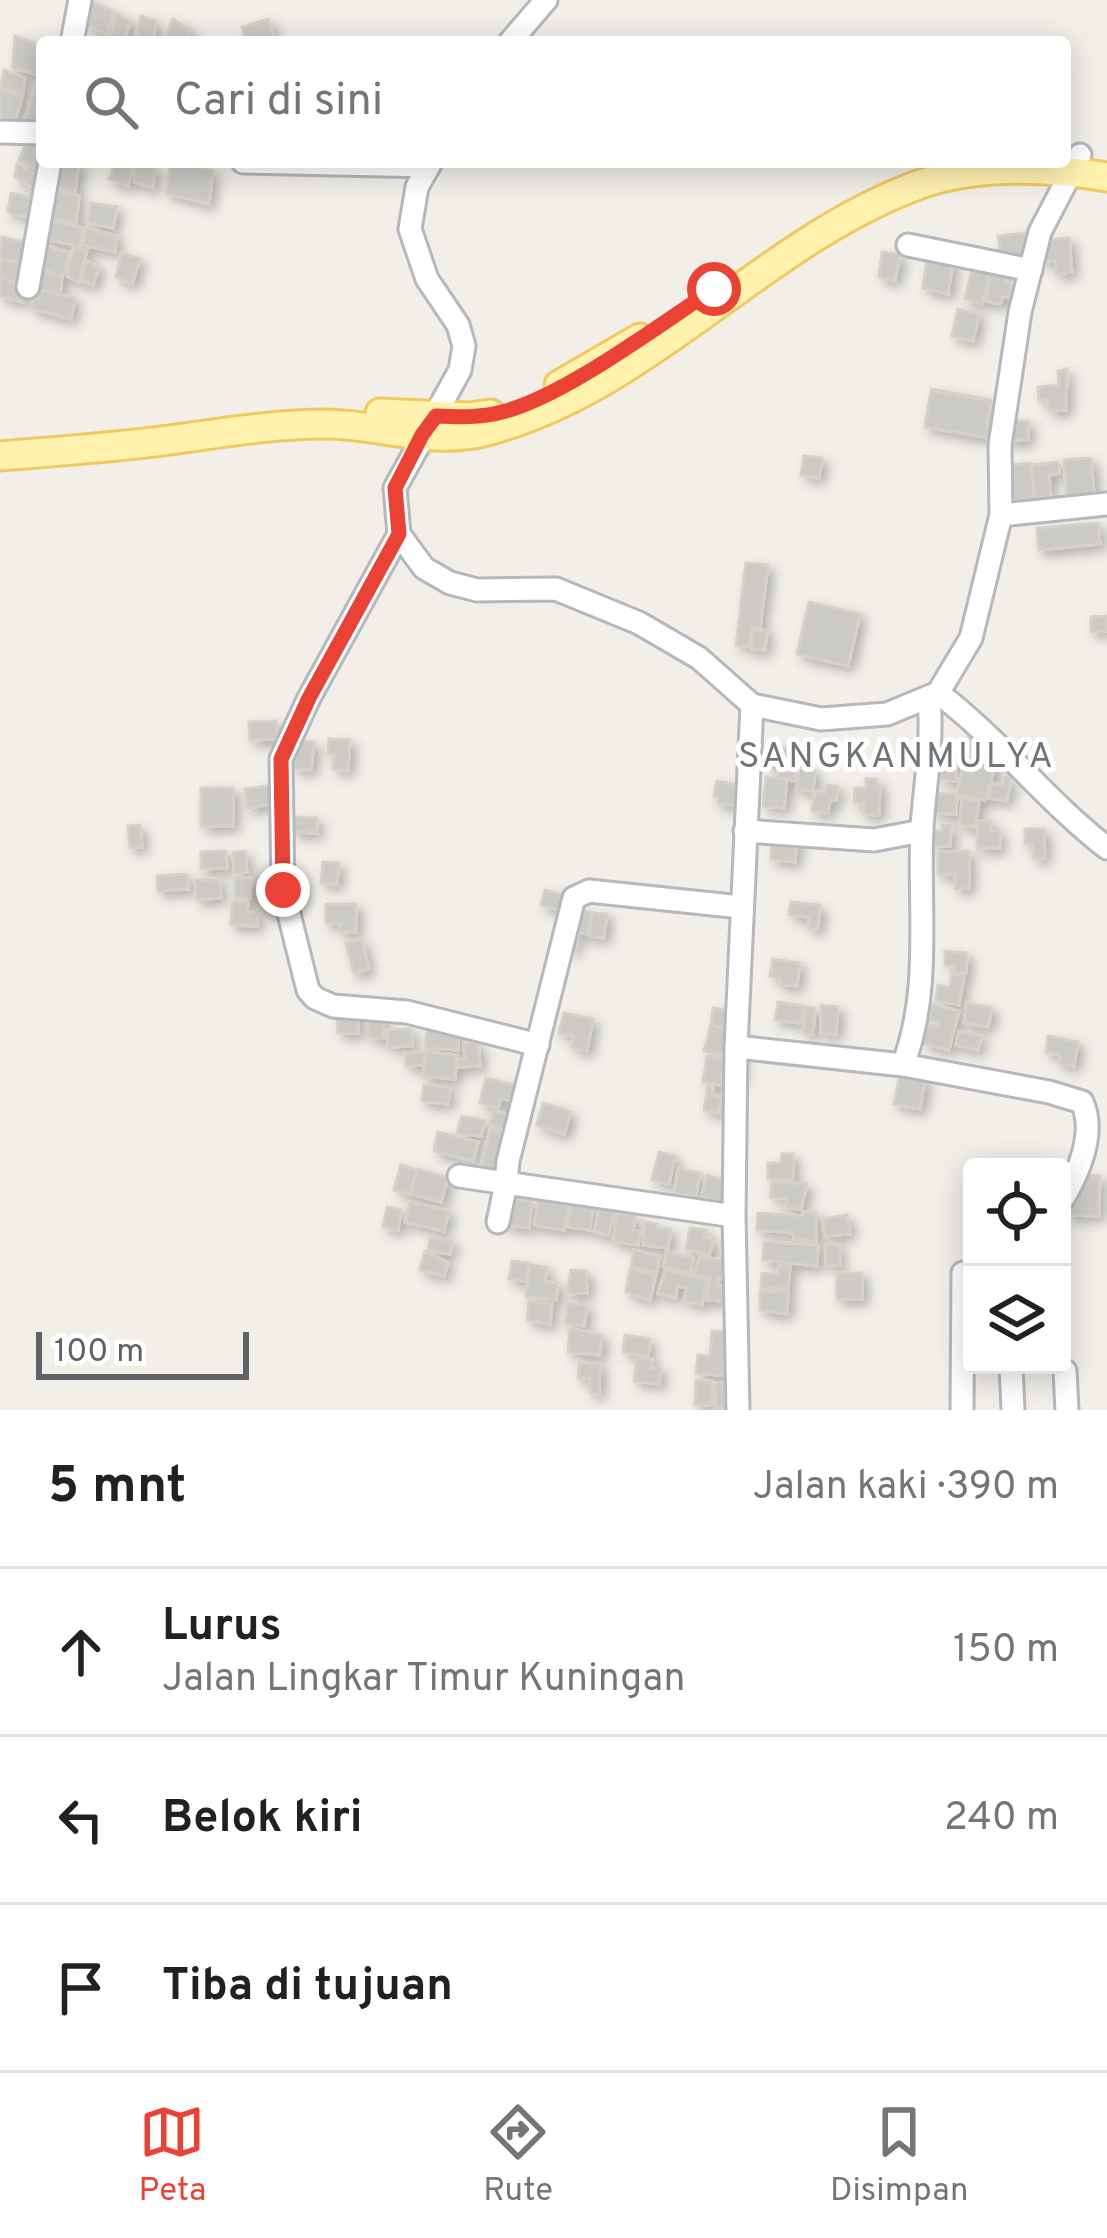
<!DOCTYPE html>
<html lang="id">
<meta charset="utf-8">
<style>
body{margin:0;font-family:Overpass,sans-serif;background:#f6f6f6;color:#202124}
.controls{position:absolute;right:36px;bottom:36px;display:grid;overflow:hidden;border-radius:12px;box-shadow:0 6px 30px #0003}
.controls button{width:108px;height:108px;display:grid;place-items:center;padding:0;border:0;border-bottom:3px solid #e0e0e0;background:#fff;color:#202124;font:60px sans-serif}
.scale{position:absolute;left:36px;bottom:30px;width:213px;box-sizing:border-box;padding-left:12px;border:6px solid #5f6368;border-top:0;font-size:33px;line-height:42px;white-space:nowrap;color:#5f6368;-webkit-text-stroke:9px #fff;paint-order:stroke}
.stop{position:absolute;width:36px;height:36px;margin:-27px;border:9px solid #ea4335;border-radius:50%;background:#fff}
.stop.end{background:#ea4335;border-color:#fff;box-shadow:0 3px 12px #0008}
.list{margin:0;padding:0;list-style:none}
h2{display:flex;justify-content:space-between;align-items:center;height:156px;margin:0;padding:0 48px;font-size:51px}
h2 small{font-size:39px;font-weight:400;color:#757577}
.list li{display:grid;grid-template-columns:78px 1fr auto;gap:36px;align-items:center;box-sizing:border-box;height:168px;padding:0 48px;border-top:3px solid #e0e0e0}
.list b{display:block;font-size:45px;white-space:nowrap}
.list p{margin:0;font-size:39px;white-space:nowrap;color:#757577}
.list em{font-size:39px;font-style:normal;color:#757577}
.icon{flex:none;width:66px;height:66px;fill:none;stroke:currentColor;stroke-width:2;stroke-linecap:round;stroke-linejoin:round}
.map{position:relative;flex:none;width:1107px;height:1410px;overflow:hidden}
.search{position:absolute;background:#fff;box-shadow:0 6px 30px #0003;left:36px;right:36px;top:36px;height:132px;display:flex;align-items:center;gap:30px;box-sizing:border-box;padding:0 42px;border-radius:12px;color:#757577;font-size:45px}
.sheet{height:660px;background:#fff}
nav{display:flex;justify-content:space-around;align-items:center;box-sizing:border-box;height:168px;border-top:3px solid #e0e0e0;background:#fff;font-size:33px;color:#757577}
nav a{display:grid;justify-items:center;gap:6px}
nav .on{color:#ea4335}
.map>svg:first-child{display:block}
.building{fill:#cccac5;stroke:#d6d1c6;stroke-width:3;filter:url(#shadow)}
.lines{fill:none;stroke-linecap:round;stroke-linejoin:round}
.minor-casing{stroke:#b5b8bc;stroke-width:27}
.major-casing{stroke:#f2c960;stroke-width:33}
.minor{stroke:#fff;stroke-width:21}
.major{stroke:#fff2af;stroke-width:27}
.route{stroke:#ea4335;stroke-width:15}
.labels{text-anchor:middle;stroke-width:10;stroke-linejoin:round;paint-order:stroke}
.quarter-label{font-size:36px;letter-spacing:3px;fill:#70757a;stroke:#fff}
</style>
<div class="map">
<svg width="1107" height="1410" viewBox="0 0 1107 1410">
<defs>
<filter id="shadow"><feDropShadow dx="5.5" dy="5.5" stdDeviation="6" flood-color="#0004"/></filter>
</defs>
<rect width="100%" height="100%" fill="#f1efe8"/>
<!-- building -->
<g class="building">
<polygon points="89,0 113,11 107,34 84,24"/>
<polygon points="116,13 130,21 124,42 111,36"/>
<polygon points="141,16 156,21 153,42 136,37"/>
<polygon points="173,19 191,30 184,42 163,42"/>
<polygon points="268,19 274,37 247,42 242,27"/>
<polygon points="15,36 42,47 42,76 13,68"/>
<polygon points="4,70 25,78 23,93 0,88"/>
<polygon points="37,83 42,84 42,129 22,128"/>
<polygon points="0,89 22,97 15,122 0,119"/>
<polygon points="26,142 42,147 42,171 19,161"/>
<polygon points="55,162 79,162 75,193 54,185"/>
<polygon points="116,162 134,162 128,186 109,179"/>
<polygon points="171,162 213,171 209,204 166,193"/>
<polygon points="136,163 155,168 153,188 134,182"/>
<polygon points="17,164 43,178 38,190 15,177"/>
<polygon points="50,190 79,196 76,224 47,217"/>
<polygon points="11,193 37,199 33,219 8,212"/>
<polygon points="91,203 117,207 113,228 88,223"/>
<polygon points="42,219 83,228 79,246 40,238"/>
<polygon points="87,228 117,236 115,252 83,245"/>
<polygon points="1026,233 1028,256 1002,261 998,236"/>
<polygon points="2,237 31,244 28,265 0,259"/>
<polygon points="1069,238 1072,272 1056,274 1055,260 1042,262 1040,241"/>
<polygon points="46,246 70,253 62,277 42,268"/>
<polygon points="73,248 87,250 79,282 67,276"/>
<polygon points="882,252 900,255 895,281 879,277"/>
<polygon points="121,253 140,259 132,284 116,277"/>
<polygon points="927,258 953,261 948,294 923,288"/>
<polygon points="0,259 26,264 21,284 0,278"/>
<polygon points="86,260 99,268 93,285 82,281"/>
<polygon points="39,268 62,277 60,296 37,288"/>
<polygon points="972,269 990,273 982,303 965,299"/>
<polygon points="991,269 1004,271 1006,283 1012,284 1009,298 1004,296 1000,304 986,301"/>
<polygon points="0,278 24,285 23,302 0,296"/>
<polygon points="34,288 75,298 71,319 31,308"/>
<polygon points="958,309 979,314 973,341 952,336"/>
<polygon points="1067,369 1066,410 1050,411 1047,400 1039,400 1038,387 1059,385 1058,371"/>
<polygon points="932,389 990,400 984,437 927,427"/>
<polygon points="931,391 991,401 985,437 925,427"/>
<polygon points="1005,421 1028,421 1028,440 1006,441"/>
<polygon points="804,456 822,458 819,478 801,475"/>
<polygon points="1091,458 1094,494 1067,496 1064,460"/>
<polygon points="1058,462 1059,473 1049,475 1051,497 1035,498 1032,465"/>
<polygon points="1031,463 1034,499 1010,501 1007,465"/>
<polygon points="1098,523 1100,544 1039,550 1037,528"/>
<polygon points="746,563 768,565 760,628 752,627 749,646 736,645"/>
<polygon points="809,602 860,614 848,666 797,654"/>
<polygon points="1107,616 1107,631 1091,632 1091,617"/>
<polygon points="754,629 767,631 765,650 751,649"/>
<polygon points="276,721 277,739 250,740 249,722"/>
<polygon points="968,737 994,744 991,758 964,751"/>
<polygon points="329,739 350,740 348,770 333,769 335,755 328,754"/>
<polygon points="297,740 314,742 311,770 294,768"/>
<polygon points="768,746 798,750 794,781 777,779 779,766 766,764"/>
<polygon points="941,754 957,755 956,781 939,779"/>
<polygon points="965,755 997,761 985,800 957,794"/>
<polygon points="799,768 815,770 813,791 797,789"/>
<polygon points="1004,776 1011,777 1007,801 989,798 992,783 1003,785"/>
<polygon points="766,777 787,779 784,808 763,806"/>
<polygon points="866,779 876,779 876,785 880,785 879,815 864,814 864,803 854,803 855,788 866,788"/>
<polygon points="717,781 739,785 736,806 718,803 719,797 714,796"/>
<polygon points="276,785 278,803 248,808 245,789"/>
<polygon points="827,785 838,786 836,800 830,801 828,813 812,811 815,791 826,792"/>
<rect x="201" y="788" width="32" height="38"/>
<polygon points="934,793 957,794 956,814 933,813"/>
<polygon points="962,798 979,802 975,827 960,825"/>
<polygon points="294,817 317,818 317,833 293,832"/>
<polygon points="978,821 991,821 990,831 1000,832 1000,848 977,848"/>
<polygon points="140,825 142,847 130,848 128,826"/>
<polygon points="942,825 951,825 950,846 933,846 934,831 942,831"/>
<polygon points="1025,829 1044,829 1045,858 1033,858 1033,844 1025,844"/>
<polygon points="783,838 797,839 795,862 771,859 772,845 782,846"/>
<polygon points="226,851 227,868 201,869 201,852"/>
<polygon points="245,851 247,872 234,873 233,852"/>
<polygon points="969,851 969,888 955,889 955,874 938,874 938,852"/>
<polygon points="323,862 339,863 337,884 321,883"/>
<polygon points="187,874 188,889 158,891 157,876"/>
<polygon points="235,877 251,878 250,898 235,898"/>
<polygon points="219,879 221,898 197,900 195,880"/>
<polygon points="545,890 567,896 563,911 541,905"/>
<polygon points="232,902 248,902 247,912 257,913 257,926 231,925"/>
<polygon points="791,902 820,905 818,929 808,928 809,917 789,915"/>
<polygon points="326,904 356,904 356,932 340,932 340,923 326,923"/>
<polygon points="577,909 592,913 588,934 578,932 574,951 569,950"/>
<polygon points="592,913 607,914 604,938 590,936"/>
<polygon points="361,939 369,969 354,973 346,943"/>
<polygon points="945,951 967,953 966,973 954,972 954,966 945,965"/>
<polygon points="773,959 800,963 797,986 780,984 781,978 770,976"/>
<polygon points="952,974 964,976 959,1005 936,1001 938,985 950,988"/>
<polygon points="778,1002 803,1006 801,1023 775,1020"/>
<polygon points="967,1003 992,1008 988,1027 964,1022"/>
<polygon points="933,1004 959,1011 949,1050 923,1043 928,1024 939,1027 940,1023 929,1020"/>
<polygon points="821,1005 838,1007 836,1034 821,1033"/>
<polygon points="806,1007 815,1008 813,1034 803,1033"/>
<polygon points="713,1008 731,1011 734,1029 711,1025"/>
<polygon points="357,1010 358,1033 338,1033 337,1011"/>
<polygon points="564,1013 593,1019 587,1051 571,1047 574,1036 559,1033"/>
<polygon points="382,1014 384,1038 369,1038 368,1016"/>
<polygon points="711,1025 744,1034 739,1058 704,1051"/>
<polygon points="427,1028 459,1030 458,1050 425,1048"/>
<polygon points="411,1029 412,1046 388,1047 387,1030"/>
<polygon points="959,1031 981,1036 978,1050 956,1045"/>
<polygon points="1048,1036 1078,1042 1074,1066 1059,1063 1060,1055 1046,1052"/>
<polygon points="478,1042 480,1066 458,1067 458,1059 465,1059 464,1043"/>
<polygon points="424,1052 424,1065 406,1066 405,1053"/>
<polygon points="426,1052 457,1055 455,1079 423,1076"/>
<polygon points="707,1056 742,1062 739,1079 722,1076 720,1085 703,1082"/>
<polygon points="900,1074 925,1079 920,1109 894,1104"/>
<polygon points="486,1078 519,1086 515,1102 501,1098 498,1108 480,1103"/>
<polygon points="424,1085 450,1088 448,1104 422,1101"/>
<polygon points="708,1085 713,1086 712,1095 721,1097 719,1113 704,1110"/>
<polygon points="543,1103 571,1112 564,1134 537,1125"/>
<polygon points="494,1110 514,1117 509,1131 489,1125"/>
<polygon points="462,1116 485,1121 481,1136 457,1134"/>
<polygon points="490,1130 505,1134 495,1175 480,1171"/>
<polygon points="438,1132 478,1142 473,1161 434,1151"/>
<polygon points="659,1152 675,1156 669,1184 652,1180"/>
<polygon points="782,1154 793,1154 793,1180 768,1179 768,1163 781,1163"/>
<polygon points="401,1165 416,1170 410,1194 394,1190"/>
<polygon points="417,1169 448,1178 441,1202 410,1194"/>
<polygon points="678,1169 700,1173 696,1197 674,1193"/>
<polygon points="707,1175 724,1180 724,1203 701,1197"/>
<polygon points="1083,1175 1100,1176 1099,1216 1066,1215 1067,1205 1075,1205 1076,1185 1083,1185"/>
<polygon points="772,1182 807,1184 801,1209 786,1208 787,1199 770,1197"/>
<polygon points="506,1197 532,1201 529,1228 503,1224"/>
<polygon points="539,1199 569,1204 564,1230 534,1225"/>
<polygon points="410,1202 449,1211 444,1231 405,1222"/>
<polygon points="571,1203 593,1206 590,1230 568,1227"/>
<polygon points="600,1204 615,1207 609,1235 594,1232"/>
<polygon points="387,1207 401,1210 398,1230 383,1227"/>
<polygon points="803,1212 816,1212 816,1241 794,1239 793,1233 757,1230 758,1213 803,1216"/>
<polygon points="617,1213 636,1216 633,1230 640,1232 638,1245 613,1241"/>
<polygon points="847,1215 850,1234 825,1236 823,1219"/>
<polygon points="645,1222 657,1224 657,1229 671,1229 668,1248 643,1245"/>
<polygon points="690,1228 706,1230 702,1237 714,1239 709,1255 686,1249"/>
<polygon points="430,1237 452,1241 450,1254 428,1251"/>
<polygon points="764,1242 818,1245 817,1266 763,1260"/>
<polygon points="826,1245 839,1245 840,1265 826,1265"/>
<polygon points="634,1250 659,1256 657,1273 631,1267"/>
<polygon points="425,1251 448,1263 444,1276 420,1270"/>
<polygon points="667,1252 693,1258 691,1273 664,1266"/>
<polygon points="700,1257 733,1261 733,1281 719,1278 718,1285 733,1285 733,1302 707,1300 710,1278 694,1275"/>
<polygon points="512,1261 528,1263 526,1281 509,1279"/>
<polygon points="530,1265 547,1267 545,1282 558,1283 556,1300 526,1297"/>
<polygon points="779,1266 790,1266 788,1289 761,1288 762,1273 778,1274"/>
<polygon points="630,1269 656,1275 650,1300 626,1292"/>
<polygon points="666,1269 706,1280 702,1305 684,1301 687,1288 678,1286 675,1298 658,1293"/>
<polygon points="571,1270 586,1271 587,1293 567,1294"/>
<rect x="837" y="1273" width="25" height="26"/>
<polygon points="788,1291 787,1314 760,1310 760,1292"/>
<polygon points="529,1301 552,1304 550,1324 527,1320"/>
<polygon points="568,1303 587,1306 584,1326 565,1323"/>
<polygon points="570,1328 602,1335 600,1355 568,1352"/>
<polygon points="712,1331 734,1333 730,1376 696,1373 698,1355 710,1356"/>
<polygon points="625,1335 650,1339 648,1356 623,1352"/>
<polygon points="637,1357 652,1359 651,1368 661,1369 659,1384 634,1381"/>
<polygon points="579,1363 600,1364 599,1394 590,1393 590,1378 578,1378"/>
<polygon points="696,1380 712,1381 711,1405 695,1404"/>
<polygon points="715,1383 733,1384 733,1408 715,1408"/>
</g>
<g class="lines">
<!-- minor casing -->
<g class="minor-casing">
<g id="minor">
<polyline points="72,42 80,0"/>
<polyline points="510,42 546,0"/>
<polyline points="0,132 42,133"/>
<polyline points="243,162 429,166"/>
<polyline points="431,162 417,187 410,229 427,279 458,325 464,346 460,370 395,488 399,534 424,568 450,583 477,590 556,589 639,623 699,658 752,705 736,1047 734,1216 738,1410"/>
<polyline points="908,245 1031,270"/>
<polyline points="28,287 50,162"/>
<polyline points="1001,515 1107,504"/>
<polyline points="399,534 309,698 281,759 283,890 308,990 315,998 333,1006 407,1012 538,1045"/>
<path d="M938 693C999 739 1046 801 1107 848"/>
<polyline points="752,705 821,719 887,714 938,693 971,638 1001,515 1000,445 1020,312 1040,232 1080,155"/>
<polyline points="745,831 874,840 922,831"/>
<path d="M736 1047 903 1065C932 989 918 907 922 827 925 784 933 742 929 699"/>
<path d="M903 1065 1049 1092 1082 1102C1096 1132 1079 1173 1062 1200"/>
<polyline points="459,1176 506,1183 498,1222"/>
<polyline points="734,1216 506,1183 508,1161 574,898 589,891 741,907"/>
<polyline points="1011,1365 1013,1410"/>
<polyline points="1065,1371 1067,1410"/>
<polyline points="962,1410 963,1273"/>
</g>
</g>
<!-- major casing -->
<g class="major-casing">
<g id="major">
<polyline points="559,385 640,338"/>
<polyline points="380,413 469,417 491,414"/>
<path d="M0 456C51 452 103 448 154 442 210 435 268 424 325 424 379 424 433 446 487 431 651 387 761 243 918 185 976 164 1048 167 1107 177"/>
</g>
</g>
<!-- minor -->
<use href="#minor" class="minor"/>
<!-- major -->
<use href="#major" class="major"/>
</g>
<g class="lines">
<!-- route -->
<path class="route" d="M283 890 281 759 309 698 399 534 395 488 422 435 436 416C458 417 480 418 502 412 563 397 659 325 714 289"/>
</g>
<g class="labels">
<!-- quarter labels -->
<g class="quarter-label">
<text x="897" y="767">SANGKANMULYA</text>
</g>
</g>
</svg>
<div class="controls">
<button><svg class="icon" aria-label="locate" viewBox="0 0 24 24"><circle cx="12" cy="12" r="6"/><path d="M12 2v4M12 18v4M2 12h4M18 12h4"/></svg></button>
<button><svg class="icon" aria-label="layers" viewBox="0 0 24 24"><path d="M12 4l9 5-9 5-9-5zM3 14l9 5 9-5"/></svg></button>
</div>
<div class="scale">100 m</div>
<div class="stop" style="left:714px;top:289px"></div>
<div class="stop end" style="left:283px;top:890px"></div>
<div class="search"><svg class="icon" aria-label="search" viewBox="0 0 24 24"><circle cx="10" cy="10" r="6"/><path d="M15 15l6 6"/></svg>Cari di sini</div>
</div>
<section class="sheet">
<h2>5 mnt<small>Jalan kaki · 390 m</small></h2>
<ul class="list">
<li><svg class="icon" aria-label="ahead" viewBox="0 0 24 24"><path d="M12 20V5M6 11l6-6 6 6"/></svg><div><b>Lurus</b><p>Jalan Lingkar Timur Kuningan</p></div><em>150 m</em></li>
<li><svg class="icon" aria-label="left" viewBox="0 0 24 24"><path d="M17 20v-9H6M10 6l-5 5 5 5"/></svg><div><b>Belok kiri</b></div><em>240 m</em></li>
<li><svg class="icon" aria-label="arrive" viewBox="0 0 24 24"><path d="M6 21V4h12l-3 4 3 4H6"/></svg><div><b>Tiba di tujuan</b></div></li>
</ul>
</section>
<nav>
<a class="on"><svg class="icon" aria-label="map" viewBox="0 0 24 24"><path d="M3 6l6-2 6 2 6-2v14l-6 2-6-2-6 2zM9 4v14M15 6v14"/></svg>Peta</a>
<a><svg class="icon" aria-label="directions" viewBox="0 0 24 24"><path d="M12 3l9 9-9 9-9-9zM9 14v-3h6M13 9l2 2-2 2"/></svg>Rute</a>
<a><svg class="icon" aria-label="saved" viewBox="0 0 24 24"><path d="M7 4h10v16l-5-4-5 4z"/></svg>Disimpan</a>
</nav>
